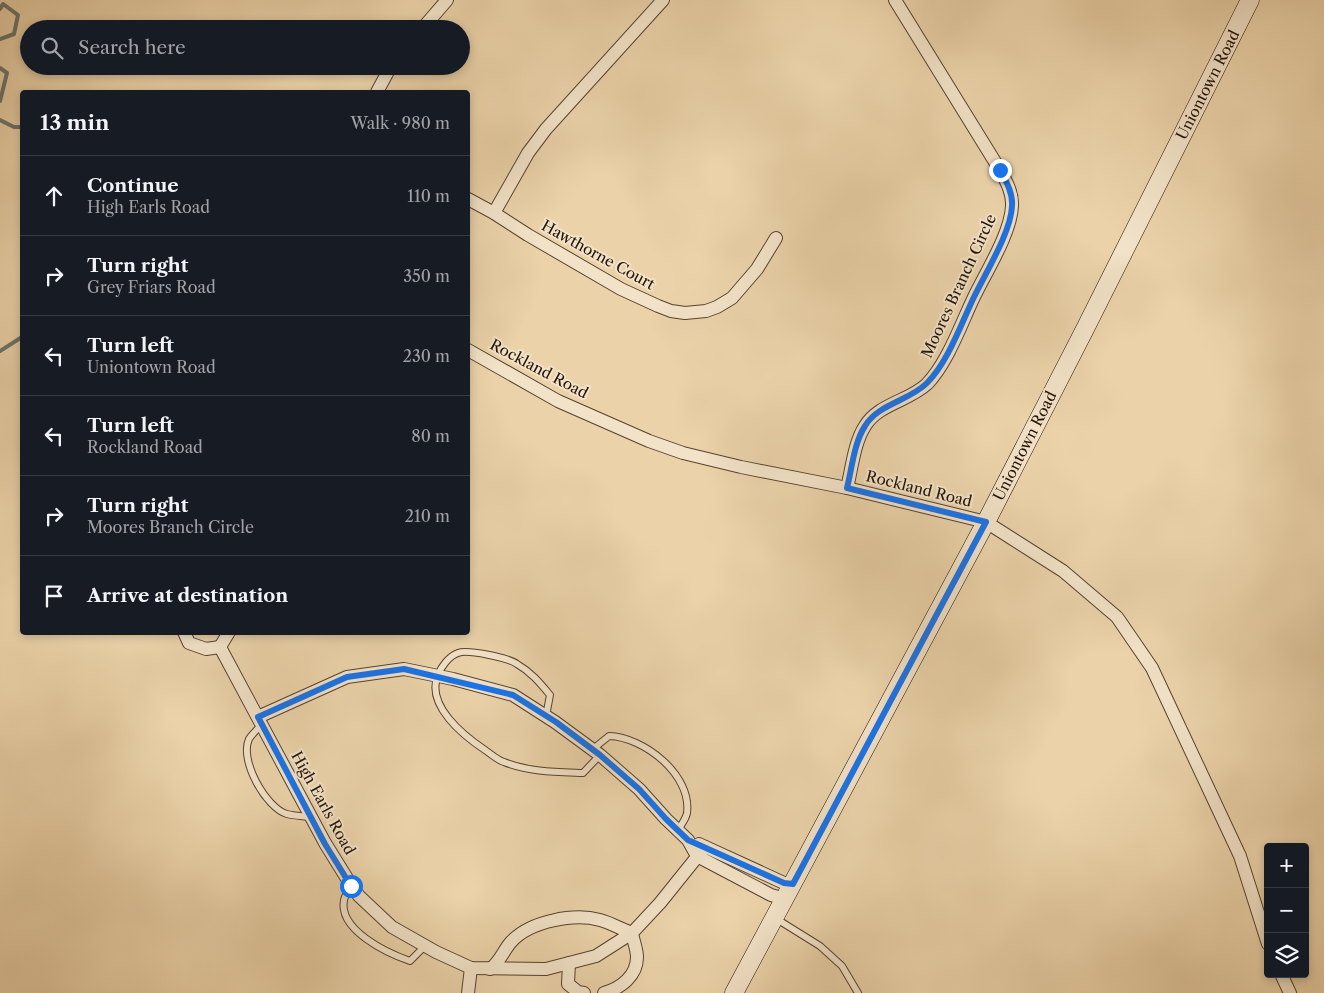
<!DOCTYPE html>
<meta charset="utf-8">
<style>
body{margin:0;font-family:"Libre Caslon Text",serif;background:#20242c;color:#f1f3f6}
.controls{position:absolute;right:15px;bottom:15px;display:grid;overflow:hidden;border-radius:5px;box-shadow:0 2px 8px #0003}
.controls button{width:45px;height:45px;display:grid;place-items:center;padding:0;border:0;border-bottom:1px solid #363941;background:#171b24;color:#f1f3f6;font:25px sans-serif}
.stop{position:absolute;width:15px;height:15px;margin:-11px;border:4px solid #1a73e8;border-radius:50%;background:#fff}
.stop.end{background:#1a73e8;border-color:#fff;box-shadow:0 1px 5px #0008}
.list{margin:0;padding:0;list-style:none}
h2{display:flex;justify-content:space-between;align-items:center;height:65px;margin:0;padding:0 20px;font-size:21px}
h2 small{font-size:16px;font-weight:400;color:#9ea1a6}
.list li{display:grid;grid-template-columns:32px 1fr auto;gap:15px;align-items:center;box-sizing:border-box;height:80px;padding:0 20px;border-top:1px solid #363941}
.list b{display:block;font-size:19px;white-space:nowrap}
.list p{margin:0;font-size:16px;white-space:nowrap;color:#9ea1a6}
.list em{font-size:16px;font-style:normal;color:#9ea1a6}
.icon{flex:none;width:28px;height:28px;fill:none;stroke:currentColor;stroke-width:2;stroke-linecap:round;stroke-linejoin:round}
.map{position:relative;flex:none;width:1324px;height:993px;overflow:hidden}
.search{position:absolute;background:#171b24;box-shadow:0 2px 8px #0003;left:20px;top:20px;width:450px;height:55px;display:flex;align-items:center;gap:12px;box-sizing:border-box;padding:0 18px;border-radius:28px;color:#9ea1a6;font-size:19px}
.panel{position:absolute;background:#171b24;box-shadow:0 2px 8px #0003;left:20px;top:90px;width:450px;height:545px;border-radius:5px}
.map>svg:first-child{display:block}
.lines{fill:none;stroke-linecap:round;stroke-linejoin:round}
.stream{stroke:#6b746d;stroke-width:4}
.lane-casing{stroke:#554330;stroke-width:8}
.street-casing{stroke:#554330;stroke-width:14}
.secondary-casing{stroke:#231308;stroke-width:19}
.lane{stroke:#f2e2c7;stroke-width:6}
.street{stroke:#f2e2c7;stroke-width:12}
.secondary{stroke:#f2e2c7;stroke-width:18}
.route{stroke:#1a73e8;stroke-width:6}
.labels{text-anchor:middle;stroke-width:4;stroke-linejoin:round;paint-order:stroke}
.street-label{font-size:15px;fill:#231308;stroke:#f2e2c7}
</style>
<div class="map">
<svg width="1324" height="993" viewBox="0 0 1324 993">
<rect width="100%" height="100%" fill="#ebd2a9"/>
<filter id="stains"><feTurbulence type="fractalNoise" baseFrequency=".004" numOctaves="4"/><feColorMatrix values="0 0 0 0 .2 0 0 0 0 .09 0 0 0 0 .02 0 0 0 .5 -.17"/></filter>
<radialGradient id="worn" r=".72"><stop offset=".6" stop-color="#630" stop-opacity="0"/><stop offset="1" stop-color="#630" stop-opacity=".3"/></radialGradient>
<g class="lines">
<!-- stream -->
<g class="stream">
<polyline points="0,9 3,4 18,15 14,34 0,39"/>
<polyline points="0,68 7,73 0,101"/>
<polyline points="0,120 14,127 22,127"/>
<polyline points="0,351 22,337"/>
</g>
<!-- lane casing -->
<g class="lane-casing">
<g id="lane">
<path d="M546 716 550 695C540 683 531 672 517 664 509 658 467 649 458 653 449 656 441 667 438 675 425 705 464 736 485 750 491 754 497 760 504 762 529 772 557 772 583 773L600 755"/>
<path d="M262 724C258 729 252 734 249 739 239 760 266 808 287 814 294 816 303 816 310 817"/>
<path d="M593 749 609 736C644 737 692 775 687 813 686 819 681 825 678 830"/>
<path d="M351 885C349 890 345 895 344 900 338 930 387 953 410 961L425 946"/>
<polyline points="775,918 820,946 842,966 858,993"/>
</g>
</g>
<!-- street casing -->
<g class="street-casing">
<g id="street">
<polyline points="422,29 447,0"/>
<polyline points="377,92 391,66"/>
<polyline points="468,199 494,213 528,235 621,289 658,306 671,311 685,313 706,311 717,307 732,298 757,269 776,238"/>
<polyline points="494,213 528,153 546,129 663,0"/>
<polyline points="468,350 558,401 649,441 683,453 741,467 847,488 986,522 1063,571 1117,617 1152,668 1240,856 1268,944"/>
<path d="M847 488C852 468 854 443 865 426 878 404 909 401 927 384 948 362 961 324 974 297 986 272 1011 233 1012 206 1013 193 1006 181 1000 170L895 0"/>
<polyline points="184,632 189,643 206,649 220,647"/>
<polyline points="220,647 325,843 351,885 359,896 392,927 436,952 471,968 546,969 596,956 632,933 660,903 705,847"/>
<polyline points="220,647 229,632"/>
<polyline points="258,717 347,677 404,669 453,679 513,695 555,722 600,755 639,789 666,819 688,840 697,856 771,895 785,899"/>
<polyline points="699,844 784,883 793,884"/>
<polyline points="569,963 568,984 578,992 584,993"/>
<path d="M490 969C500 962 503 951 511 942 530 921 574 913 600 920 611 923 621 929 632 933 633 940 637 949 637 957 637 976 621 988 604 993"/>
<polyline points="1281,974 1290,993"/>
<polyline points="468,993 471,968"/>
</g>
</g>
<!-- secondary casing -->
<g class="secondary-casing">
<polyline id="secondary" points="734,993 986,522 1086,327 1250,0"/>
</g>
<!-- lane -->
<use href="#lane" class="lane"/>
<!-- street -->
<use href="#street" class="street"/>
<!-- secondary -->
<use href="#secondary" class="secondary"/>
</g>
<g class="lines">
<!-- route -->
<path class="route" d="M351 886 325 844 258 717 347 677 404 669 513 695 556 722 600 755 639 789 666 819 688 840 784 883 793 884 986 522 847 488C852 468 854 443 865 426 878 404 909 401 927 383 948 362 961 324 974 297 986 272 1011 232 1012 206 1013 193 1006 181 1000 170"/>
</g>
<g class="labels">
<!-- street labels -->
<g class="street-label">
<text transform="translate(1208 85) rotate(-63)" y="5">Uniontown Road</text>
<text transform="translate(598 255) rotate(29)" y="5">Hawthorne Court</text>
<text transform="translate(959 286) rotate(-65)" y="5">Moores Branch Circle</text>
<text transform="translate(539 369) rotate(28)" y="5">Rockland Road</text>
<text transform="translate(1025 446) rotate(-63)" y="5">Uniontown Road</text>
<text transform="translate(919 489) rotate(14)" y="5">Rockland Road</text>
<text transform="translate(323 803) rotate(61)" y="5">High Earls Road</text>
</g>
</g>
<rect width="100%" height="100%" filter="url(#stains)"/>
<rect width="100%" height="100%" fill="url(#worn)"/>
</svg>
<div class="controls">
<button>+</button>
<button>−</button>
<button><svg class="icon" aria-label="layers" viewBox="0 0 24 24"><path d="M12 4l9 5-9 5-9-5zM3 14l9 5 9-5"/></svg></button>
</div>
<div class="stop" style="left:351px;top:886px"></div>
<div class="stop end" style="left:1000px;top:170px"></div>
<div class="search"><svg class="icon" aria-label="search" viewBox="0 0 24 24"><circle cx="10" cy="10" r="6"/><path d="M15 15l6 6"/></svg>Search here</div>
<section class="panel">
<h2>13 min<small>Walk · 980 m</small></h2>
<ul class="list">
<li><svg class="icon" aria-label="ahead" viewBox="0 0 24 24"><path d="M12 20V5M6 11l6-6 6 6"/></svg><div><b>Continue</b><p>High Earls Road</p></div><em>110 m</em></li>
<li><svg class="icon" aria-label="right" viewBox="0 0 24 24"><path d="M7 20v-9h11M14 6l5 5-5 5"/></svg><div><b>Turn right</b><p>Grey Friars Road</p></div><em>350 m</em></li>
<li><svg class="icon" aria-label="left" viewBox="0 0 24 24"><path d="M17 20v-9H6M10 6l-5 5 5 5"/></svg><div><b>Turn left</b><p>Uniontown Road</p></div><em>230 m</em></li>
<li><svg class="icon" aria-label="left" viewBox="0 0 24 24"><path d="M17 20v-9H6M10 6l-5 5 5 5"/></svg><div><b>Turn left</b><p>Rockland Road</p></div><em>80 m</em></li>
<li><svg class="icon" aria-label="right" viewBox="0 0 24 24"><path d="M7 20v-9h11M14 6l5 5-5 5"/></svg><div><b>Turn right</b><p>Moores Branch Circle</p></div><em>210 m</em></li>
<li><svg class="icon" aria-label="arrive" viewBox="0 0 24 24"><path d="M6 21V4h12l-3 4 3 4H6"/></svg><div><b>Arrive at destination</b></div></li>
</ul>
</section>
</div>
